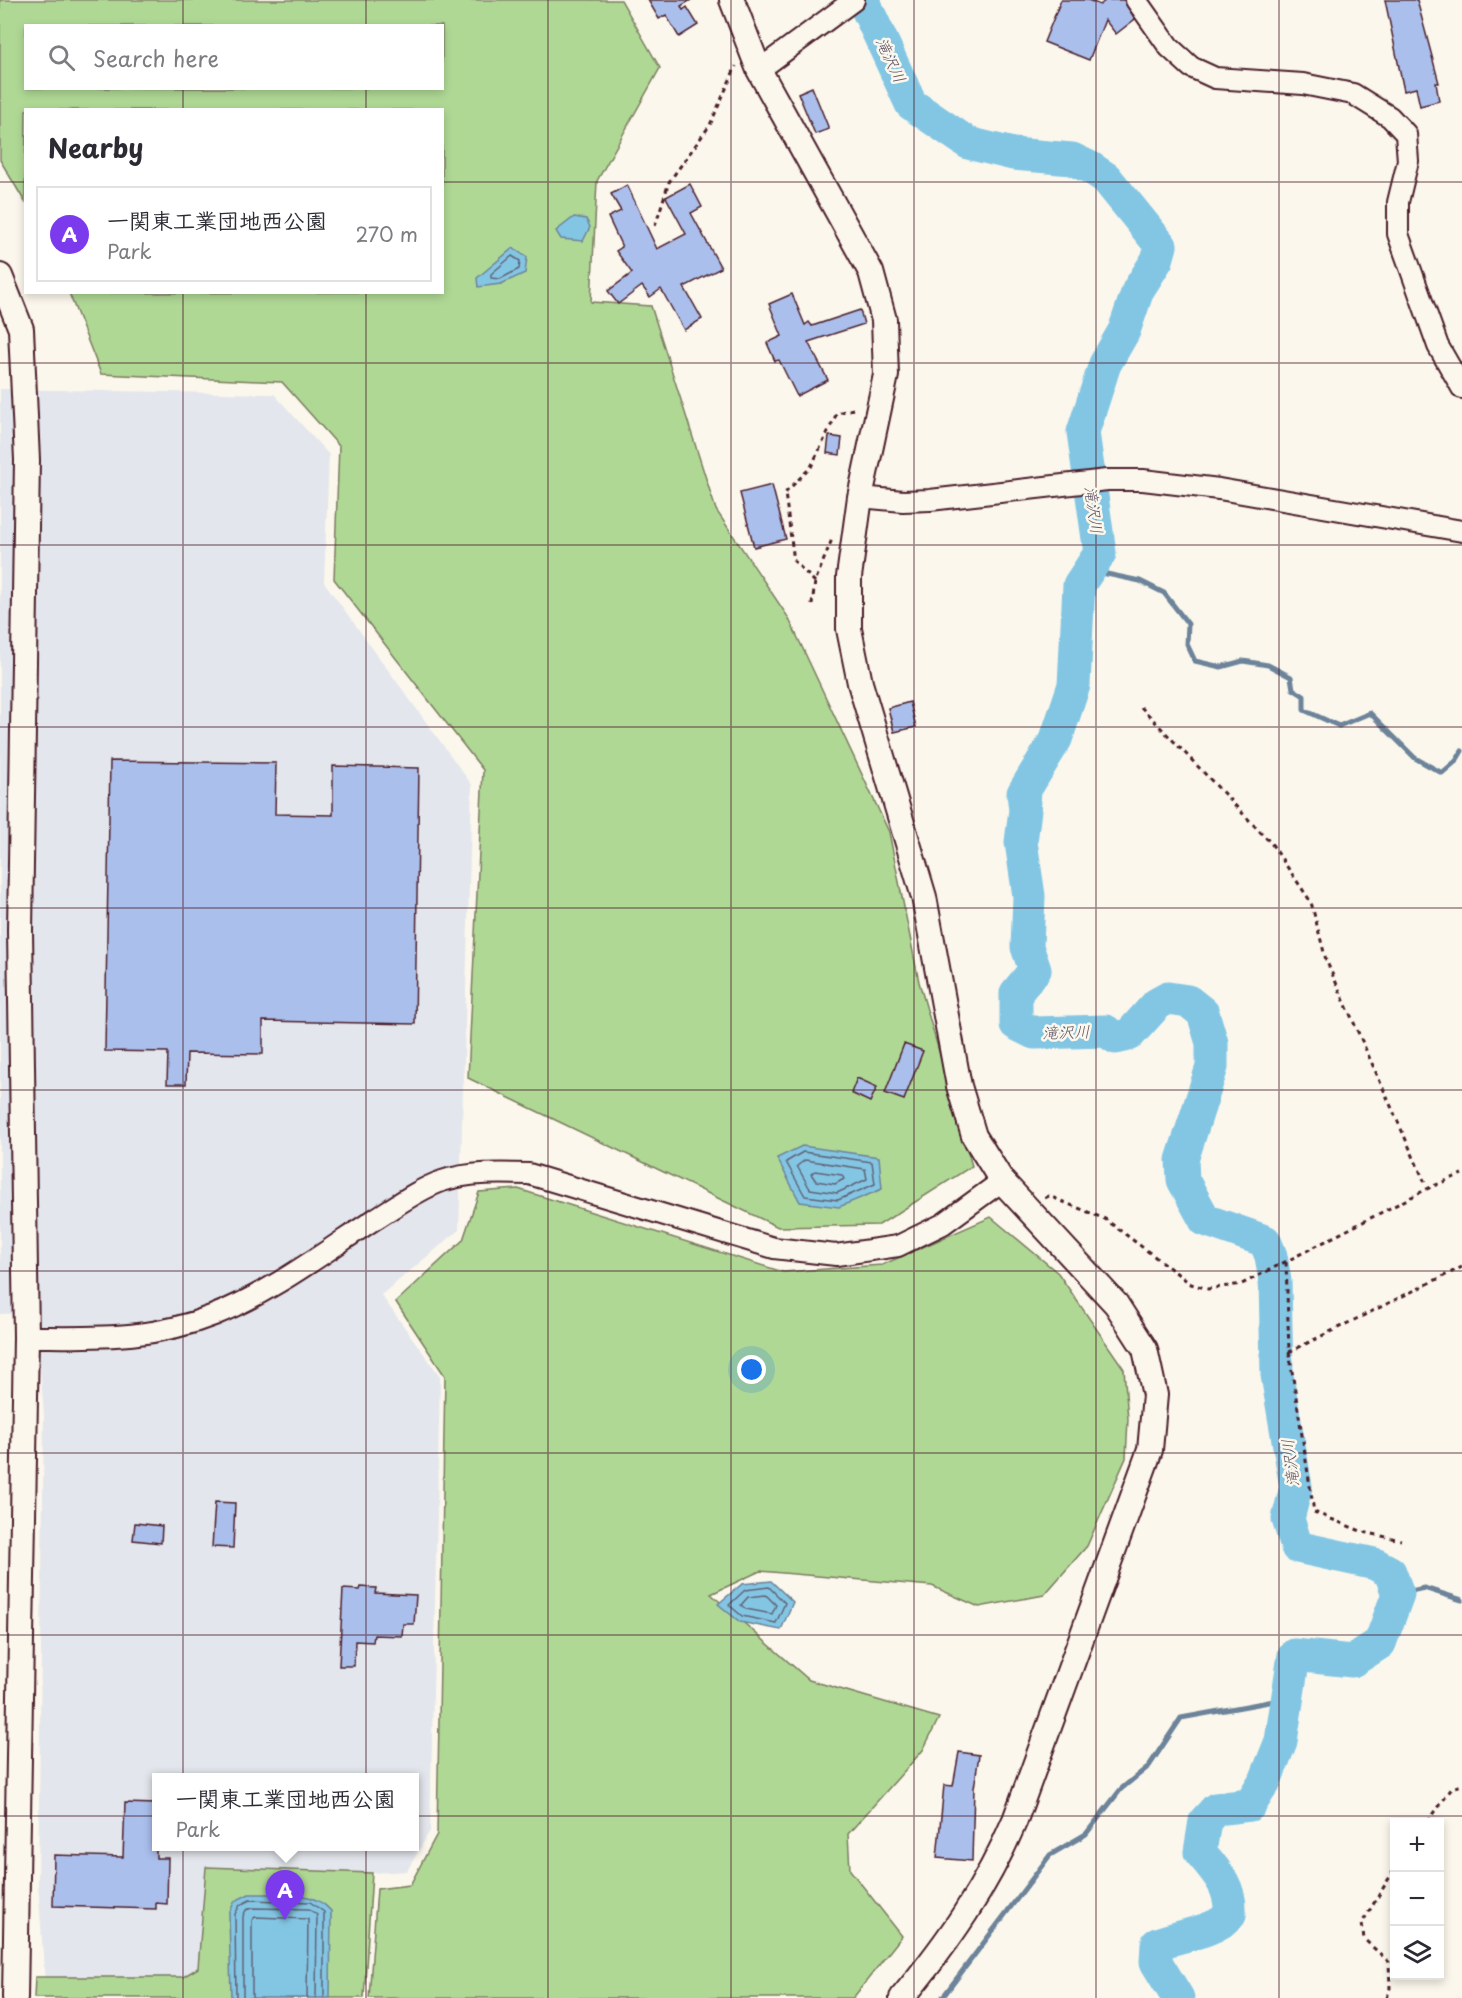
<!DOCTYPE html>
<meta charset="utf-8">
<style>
body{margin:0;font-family:"Playpen Sans","Klee One",sans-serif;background:#f7f7f7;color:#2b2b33}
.controls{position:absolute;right:18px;bottom:18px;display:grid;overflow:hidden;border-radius:0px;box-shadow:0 3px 9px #0003}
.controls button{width:54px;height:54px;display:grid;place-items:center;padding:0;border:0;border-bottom:2px solid #e1e1e2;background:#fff;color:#2b2b33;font:30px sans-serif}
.you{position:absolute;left:752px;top:1370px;width:21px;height:21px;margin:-15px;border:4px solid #fff;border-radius:50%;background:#1a73e8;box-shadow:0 0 0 9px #1a73e833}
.badge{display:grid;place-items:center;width:39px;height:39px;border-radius:50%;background:#7c3aed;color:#fff;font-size:20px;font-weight:700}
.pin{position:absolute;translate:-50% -50px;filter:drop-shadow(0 2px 3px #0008)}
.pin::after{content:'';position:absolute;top:32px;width:21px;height:18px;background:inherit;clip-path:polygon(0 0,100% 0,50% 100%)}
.popup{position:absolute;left:152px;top:1773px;width:267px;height:78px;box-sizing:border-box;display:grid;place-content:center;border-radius:0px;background:#fff;filter:drop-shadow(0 2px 4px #0005);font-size:20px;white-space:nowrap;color:#7c7c81}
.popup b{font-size:22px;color:#2b2b33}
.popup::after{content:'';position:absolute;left:50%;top:100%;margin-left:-12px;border:12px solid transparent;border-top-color:#fff}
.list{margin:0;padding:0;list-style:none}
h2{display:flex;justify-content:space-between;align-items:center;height:78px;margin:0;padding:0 24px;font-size:26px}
h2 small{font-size:20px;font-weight:400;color:#7c7c81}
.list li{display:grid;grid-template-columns:39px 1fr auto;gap:18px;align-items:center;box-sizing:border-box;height:96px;margin:0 12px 12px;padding:0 12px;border:2px solid #e1e1e2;border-radius:0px}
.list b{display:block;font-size:22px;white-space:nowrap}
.list p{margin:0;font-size:20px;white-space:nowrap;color:#7c7c81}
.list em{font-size:20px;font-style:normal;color:#7c7c81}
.icon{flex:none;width:33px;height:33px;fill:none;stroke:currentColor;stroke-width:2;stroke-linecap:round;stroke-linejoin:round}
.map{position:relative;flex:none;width:1462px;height:1998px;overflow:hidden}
.search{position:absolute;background:#fff;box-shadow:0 3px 9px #0003;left:24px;top:24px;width:420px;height:66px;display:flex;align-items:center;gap:15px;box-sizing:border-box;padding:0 21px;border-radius:0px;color:#7c7c81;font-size:22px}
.panel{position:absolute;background:#fff;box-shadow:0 3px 9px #0003;left:24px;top:108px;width:420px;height:186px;border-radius:0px}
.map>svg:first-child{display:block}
.built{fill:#e3e6ec;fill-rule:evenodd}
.green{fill:#afd895;stroke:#7c7c60;stroke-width:1.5;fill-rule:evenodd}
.water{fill:#83c6e4;stroke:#6c839a;stroke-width:1.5}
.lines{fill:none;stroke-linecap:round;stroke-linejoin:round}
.shore{stroke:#616275;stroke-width:1.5}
.stream{stroke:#6c839a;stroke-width:5}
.river{stroke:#83c6e4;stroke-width:33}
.building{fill:#abbfed;stroke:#4a1f2b;stroke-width:1.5}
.minor-casing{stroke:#4a1f2b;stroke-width:24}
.tertiary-casing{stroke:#4a1f2b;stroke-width:28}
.path{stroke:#4a1f2b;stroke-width:3;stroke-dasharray:4.5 4.5;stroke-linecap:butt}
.minor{stroke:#fbf7ec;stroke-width:20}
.tertiary{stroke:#fbf7ec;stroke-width:24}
.grid{fill:none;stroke:#4a1f2b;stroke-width:1.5;stroke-opacity:0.55}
.labels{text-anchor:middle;stroke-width:5;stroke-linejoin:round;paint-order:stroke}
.water-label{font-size:16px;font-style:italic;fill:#5b5162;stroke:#fbf7ec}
</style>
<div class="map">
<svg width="1462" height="1998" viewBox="0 0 1462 1998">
<rect width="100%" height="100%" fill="#fbf7ec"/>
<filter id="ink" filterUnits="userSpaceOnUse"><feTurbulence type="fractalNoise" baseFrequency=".0167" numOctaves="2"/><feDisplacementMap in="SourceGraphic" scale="12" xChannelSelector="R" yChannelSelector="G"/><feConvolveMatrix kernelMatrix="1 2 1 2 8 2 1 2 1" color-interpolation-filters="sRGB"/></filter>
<g filter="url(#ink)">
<!-- built -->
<path class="built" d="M0 389 274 394 329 455 324 582 472 785 459 1230 381 1295 440 1376 430 1831 407 1871 372 1873 364 1998H46L38 1882 44 1415 36 1313 0 1314ZM156 1778H414V1846H156Z"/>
<!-- green -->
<g class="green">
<path d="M0 0H621L660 68 597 181 591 302 651 306 716 510 788 617 889 832 919 982 972 1166 879 1225 778 1227 468 1078 483 770 334 579 339 446 282 382 101 374 69 293 442 292V110H26L25 202 0 160ZM26 26H442V88H26Z"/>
<polygon points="518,1189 783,1272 882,1265 991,1217 1058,1273 1124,1369 1128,1419 1126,1458 1087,1546 1044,1595 979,1607 932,1586 760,1571 711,1594 809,1680 939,1718 923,1750 848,1834 850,1870 902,1936 853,1998 369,1998 377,1889 410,1885 437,1834 445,1376 396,1302 463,1240 479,1192"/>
<polygon points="206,1867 372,1873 364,1998 34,1998 35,1977 183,1977 198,1968"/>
</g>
<!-- water -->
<g class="water">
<polygon points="574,217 586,219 590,227 583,241 561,239 556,231"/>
<polygon points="513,248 527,257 525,273 501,284 478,287 477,278"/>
<polygon points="802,1146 879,1157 882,1189 839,1207 800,1202 777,1158"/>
<polygon points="771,1581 793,1602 781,1630 740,1622 718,1604 742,1584"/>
<path d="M249 1894C277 1895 312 1888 331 1911L330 1998H231L229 1913 235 1901Z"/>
</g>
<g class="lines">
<!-- shore -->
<g class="shore">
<polygon points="512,256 520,261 519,269 500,279 491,278 491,274"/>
<polygon points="803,1152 872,1162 875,1184 838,1200 805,1196 786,1162"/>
<polygon points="805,1160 865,1169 867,1179 837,1193 810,1189 797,1166"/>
<polygon points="815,1171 842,1175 844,1179 835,1184 816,1181 811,1174"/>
<polygon points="769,1587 785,1603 776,1623 742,1616 729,1605 745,1590"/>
<polygon points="766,1595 776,1605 772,1614 746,1609 741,1605 748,1597"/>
<polyline points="236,1998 235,1914 240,1905 250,1900 310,1902 324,1912 324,1998"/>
<polyline points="243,1998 243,1916 246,1910 252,1908 309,1909 317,1915 316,1998"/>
<polyline points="252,1998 252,1920 255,1917 308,1919 307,1998"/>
</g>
<!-- stream -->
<g class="stream">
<polyline points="1079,585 1102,573 1140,581 1164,593 1188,624 1187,644 1195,661 1221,667 1243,661 1268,665 1291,677 1293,689 1304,696 1304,710 1339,726 1370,713 1415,758 1442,773 1456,761 1462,751"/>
<polyline points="1398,1594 1424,1588 1462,1600"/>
<polyline points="942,1998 1050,1855 1086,1834 1121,1789 1149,1766 1181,1718 1285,1699"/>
</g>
<!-- river -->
<path class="river" d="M863 0 911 104 968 143 1013 154 1072 159 1091 168 1106 178 1161 246 1157 260 1138 290 1124 331 1105 364 1083 432 1100 553 1079 585 1074 685 1056 739 1023 793 1025 810 1021 842 1029 896 1027 947 1035 970 1016 993V1024L1034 1033 1106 1031 1116 1038 1129 1035 1157 1004 1168 998 1188 1001 1203 1013 1212 1043V1067L1182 1160 1183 1180 1205 1220 1265 1241 1271 1256 1275 1281 1277 1375 1296 1487 1288 1519 1297 1547 1375 1564 1390 1572 1398 1594 1380 1643 1352 1661 1294 1655 1281 1741 1265 1781 1250 1805 1216 1809 1205 1821 1200 1852C1217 1872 1232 1888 1230 1915 1213 1933 1180 1935 1157 1944L1156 1962 1178 1998"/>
</g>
<!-- building -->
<g class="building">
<polygon points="648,0 691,0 681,6 683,10 687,7 698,25 679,37 666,15 659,19"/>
<polygon points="1061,0 1088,0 1100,5 1106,0 1124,0 1135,19 1116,34 1105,20 1089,60 1044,42"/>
<polygon points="1385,0 1417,0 1439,83 1436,83 1439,101 1420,106 1416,88 1404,91"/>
<polygon points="812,87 829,129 815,134 798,93"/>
<polygon points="690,184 702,207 691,213 721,268 684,287 702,319 684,330 661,289 650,297 642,286 618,304 608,291 632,273 616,251 622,247 608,217 621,211 611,194 627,185 657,249 686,234 666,197"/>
<polygon points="792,294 805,325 809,322 812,326 860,310 864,324 808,342 828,380 797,396 779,360 775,361 767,343 782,336 769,304"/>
<polygon points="829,436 842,438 840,455 827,453"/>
<polygon points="772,485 786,539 754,547 740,493"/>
<polygon points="910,702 916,727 894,732 888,708"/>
<polygon points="110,761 276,763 275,814 333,815 333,766 419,768 415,1024 263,1021 263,1054 187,1053 186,1084 167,1084 168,1052 105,1051"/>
<polygon points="904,1044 923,1051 904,1100 885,1093"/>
<polygon points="857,1078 877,1087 870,1102 851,1093"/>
<polygon points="215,1502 235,1503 233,1548 212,1547"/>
<polygon points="135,1523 162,1526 161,1543 133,1540"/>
<polygon points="361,1587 376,1588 375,1593 416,1595 414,1624 403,1624 402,1636 374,1635 373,1642 355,1641 354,1666 339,1666 343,1589 360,1590"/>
<polygon points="959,1752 979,1755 974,1788 972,1861 937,1858 944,1785 953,1786"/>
<polygon points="125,1803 156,1804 156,1858 168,1858 167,1904 156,1903 156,1909 53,1906 54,1855 123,1857"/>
</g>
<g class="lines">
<!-- minor casing -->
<g class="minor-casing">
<g id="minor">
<polyline points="1136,0 1169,47 1191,67 1215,78 1303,84 1353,94 1390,117 1406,134 1408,161 1398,202 1398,234 1438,346 1462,388"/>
<polyline points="759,70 854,0"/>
<polyline points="860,497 903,501 930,500 1107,480 1143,480 1219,489 1462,531"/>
<path d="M26 1337C94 1337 149 1341 214 1315 272 1292 323 1253 375 1219 396 1206 419 1189 442 1181 469 1172 501 1173 529 1174L774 1248 836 1255 898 1246 943 1224 1002 1181"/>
</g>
</g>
<!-- tertiary casing -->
<g class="tertiary-casing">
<g id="tertiary">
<path d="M732 0 759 70 871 272 884 320 886 375 860 497 849 577V629L860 683 924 897 959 1086 974 1136 1002 1181 1116 1304 1145 1349 1155 1395 1150 1450 1015 1820C986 1888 949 1941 902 1998"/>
<polyline points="0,276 21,329 27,460 20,931 26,1337 15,1998"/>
</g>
</g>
<!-- path -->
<g class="path">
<polyline points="655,226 669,182 710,125 736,66"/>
<polyline points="815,582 794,561 785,493 811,467 837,413 857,408"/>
<polyline points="812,605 815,582 832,539"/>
<polyline points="1141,707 1271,843 1311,902 1326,960 1426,1185"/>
<polyline points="1045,1198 1049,1196 1105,1219 1191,1284 1208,1289 1242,1284 1429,1188 1462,1174"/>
<polyline points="1286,1262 1289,1352 1314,1512 1363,1532 1401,1540"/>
<polyline points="1289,1352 1462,1267"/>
<polyline points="1428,1822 1452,1788 1462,1785"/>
<polyline points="1387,1998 1390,1988 1389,1962 1364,1939 1362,1923 1394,1870"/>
</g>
<!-- minor -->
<use href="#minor" class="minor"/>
<!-- tertiary -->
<use href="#tertiary" class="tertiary"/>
</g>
</g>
<!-- grid -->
<path class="grid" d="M183 0V26M366 0V26M548 0V1998M731 0V1998M914 0V1998M1096 0V1998M1279 0V1998M183 88V110M366 88V110M0 182H26M442 182H1462M183 292V1998M366 292V1998M0 363H1462M0 545H1462M0 727H1462M0 908H1462M0 1090H1462M0 1271H1462M0 1453H1462M0 1635H1462M0 1816H1462"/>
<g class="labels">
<!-- water labels -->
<g class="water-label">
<text transform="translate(891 60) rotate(65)" y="6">滝沢川</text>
<text transform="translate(1094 510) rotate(82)" y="6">滝沢川</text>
<text transform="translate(1066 1032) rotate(-2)" y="6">滝沢川</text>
<text transform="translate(1290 1463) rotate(-97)" y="6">滝沢川</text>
</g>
</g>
</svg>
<div class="controls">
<button>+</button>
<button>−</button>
<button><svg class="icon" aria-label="layers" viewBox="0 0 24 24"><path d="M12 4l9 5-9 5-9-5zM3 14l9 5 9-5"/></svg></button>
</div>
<div class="you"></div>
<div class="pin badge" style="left:285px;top:1920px">A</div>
<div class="popup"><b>一関東工業団地西公園</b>Park</div>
<div class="search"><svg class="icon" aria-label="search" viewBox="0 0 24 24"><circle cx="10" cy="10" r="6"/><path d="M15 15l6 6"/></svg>Search here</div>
<section class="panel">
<h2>Nearby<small></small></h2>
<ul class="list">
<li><span class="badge">A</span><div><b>一関東工業団地西公園</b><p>Park</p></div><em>270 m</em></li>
</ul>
</section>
</div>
